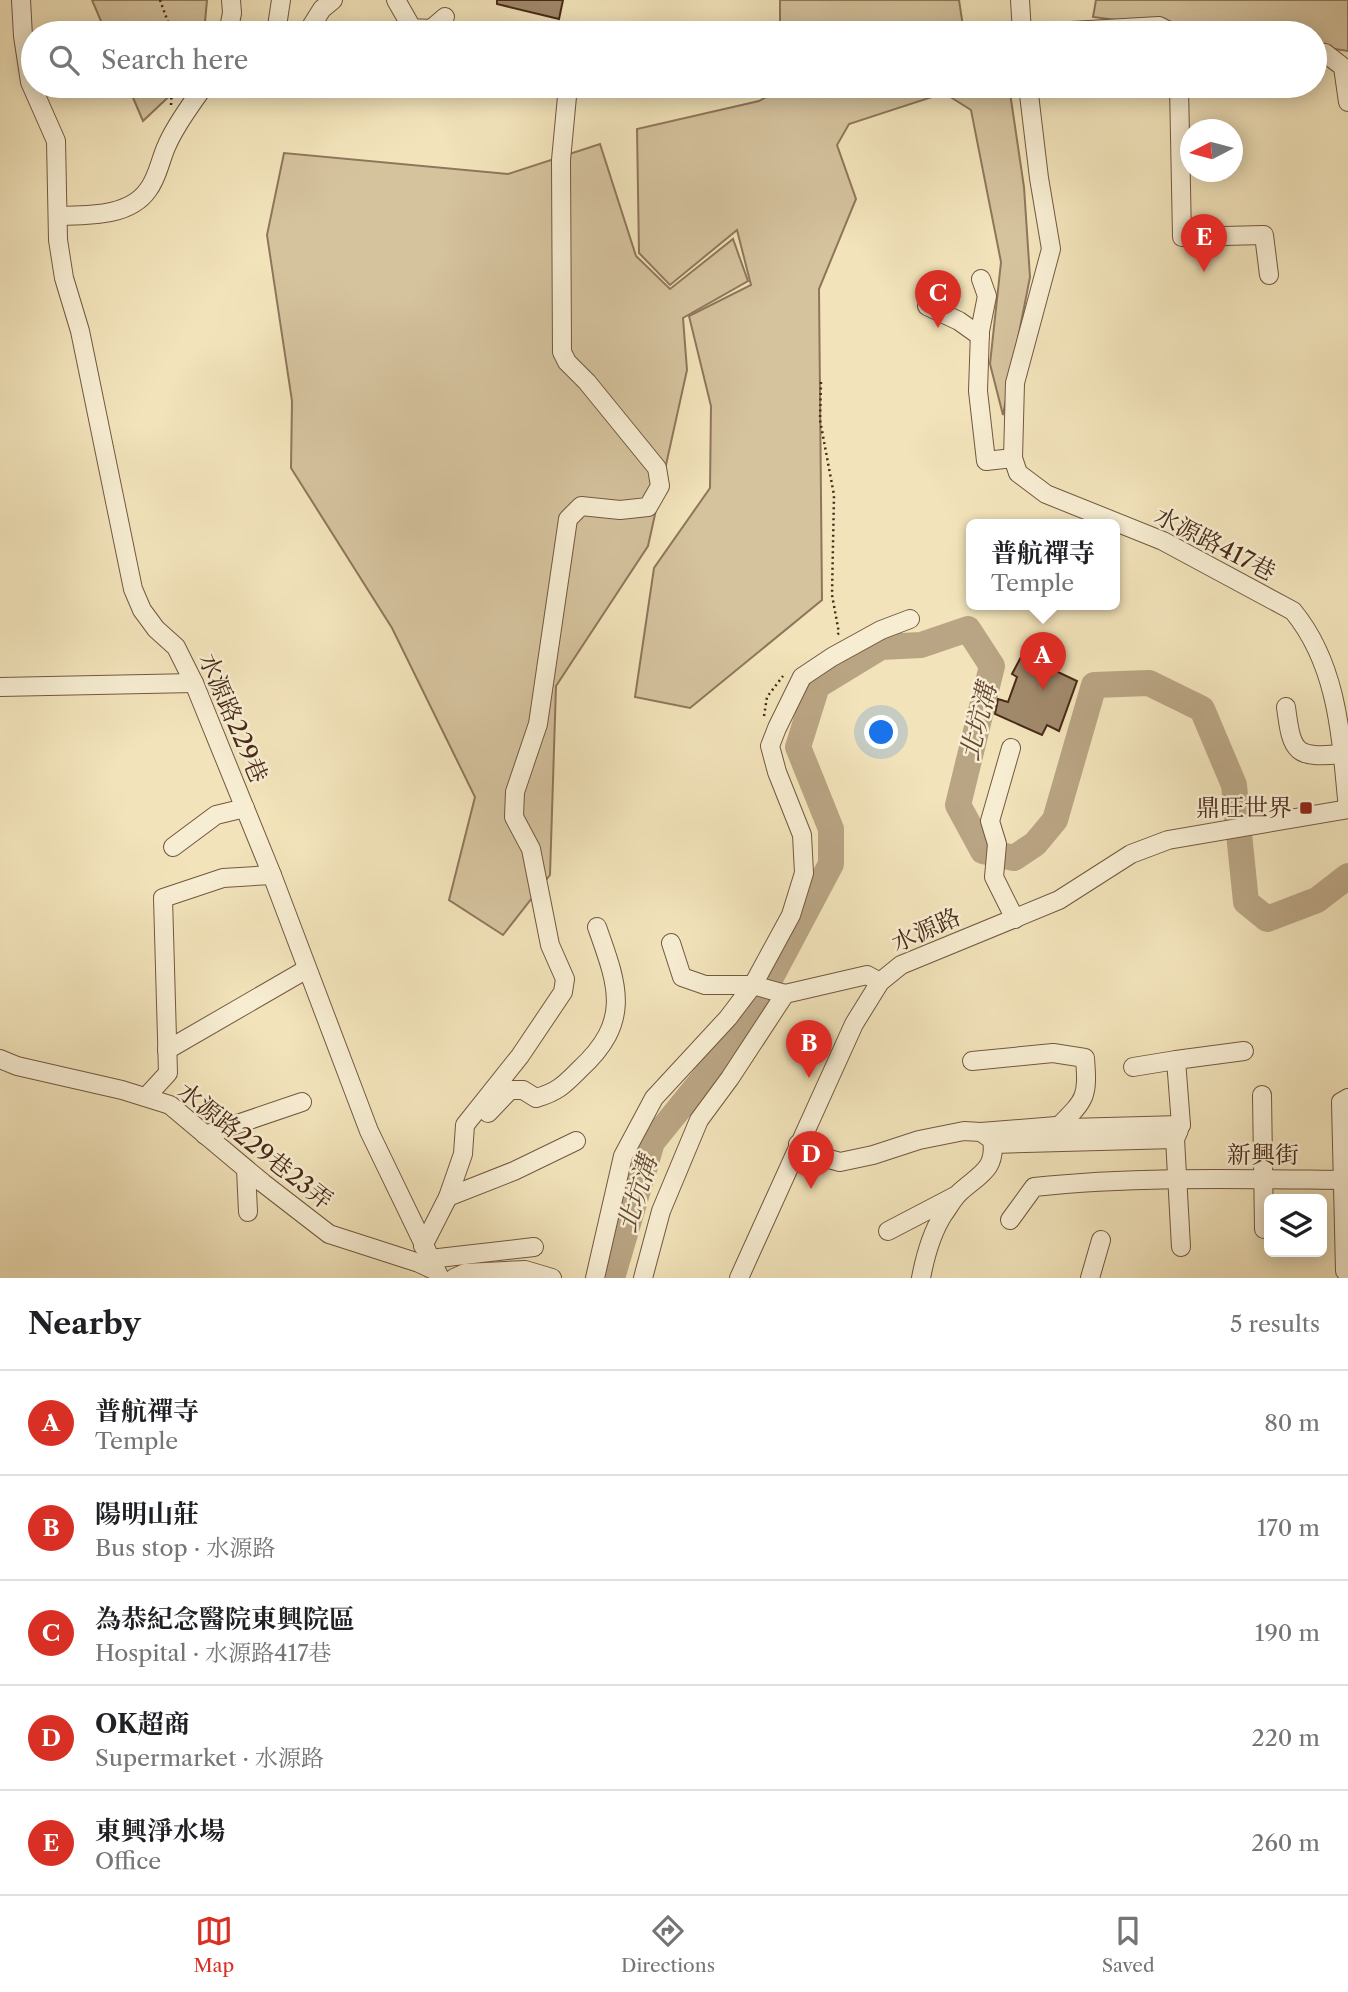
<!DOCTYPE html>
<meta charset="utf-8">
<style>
body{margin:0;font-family:"Libre Caslon Text","Noto Serif TC",serif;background:#f2f2f2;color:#202124}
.controls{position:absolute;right:21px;bottom:21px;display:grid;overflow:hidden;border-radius:10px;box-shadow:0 4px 18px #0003}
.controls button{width:63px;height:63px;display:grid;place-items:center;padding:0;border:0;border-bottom:2px solid #e0e0e0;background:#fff;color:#202124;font:35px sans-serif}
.compass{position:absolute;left:1180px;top:119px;width:63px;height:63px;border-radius:50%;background:#fff;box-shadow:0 4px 18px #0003;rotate:264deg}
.you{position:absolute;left:882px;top:733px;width:24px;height:24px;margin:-18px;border:5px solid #fff;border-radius:50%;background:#1a73e8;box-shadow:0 0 0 10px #1a73e833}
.badge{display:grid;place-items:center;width:46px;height:46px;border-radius:50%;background:#d93025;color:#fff;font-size:23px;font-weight:700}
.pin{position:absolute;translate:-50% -58px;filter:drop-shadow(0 2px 4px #0008)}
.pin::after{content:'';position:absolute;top:37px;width:24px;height:21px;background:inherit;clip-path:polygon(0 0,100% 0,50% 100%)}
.popup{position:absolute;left:966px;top:519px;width:154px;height:91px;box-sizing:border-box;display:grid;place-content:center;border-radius:10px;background:#fff;filter:drop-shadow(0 2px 5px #0005);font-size:23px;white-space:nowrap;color:#757577}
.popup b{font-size:26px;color:#202124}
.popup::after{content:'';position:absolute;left:50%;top:100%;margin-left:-14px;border:14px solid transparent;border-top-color:#fff}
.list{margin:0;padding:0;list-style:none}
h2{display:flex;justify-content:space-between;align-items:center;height:91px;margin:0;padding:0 28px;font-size:30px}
h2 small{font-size:23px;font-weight:400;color:#757577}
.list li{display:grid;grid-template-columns:46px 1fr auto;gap:21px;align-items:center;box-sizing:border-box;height:105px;padding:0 28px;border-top:2px solid #e0e0e0}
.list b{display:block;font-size:26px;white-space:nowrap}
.list p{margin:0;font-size:23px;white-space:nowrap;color:#757577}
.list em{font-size:23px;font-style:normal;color:#757577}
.icon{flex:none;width:38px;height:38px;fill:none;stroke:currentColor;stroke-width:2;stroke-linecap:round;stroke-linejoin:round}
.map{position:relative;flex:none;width:1348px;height:1278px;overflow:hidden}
.search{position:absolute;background:#fff;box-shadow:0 4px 18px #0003;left:21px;right:21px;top:21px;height:77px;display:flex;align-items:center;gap:18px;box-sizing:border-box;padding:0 24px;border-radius:38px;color:#757577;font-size:26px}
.sheet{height:616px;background:#fff}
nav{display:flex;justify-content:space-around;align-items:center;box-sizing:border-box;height:98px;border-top:2px solid #e0e0e0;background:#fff;font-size:19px;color:#757577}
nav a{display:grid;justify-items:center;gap:4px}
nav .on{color:#d93025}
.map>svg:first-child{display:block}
.green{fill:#d5c39e;stroke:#8f765b;stroke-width:2}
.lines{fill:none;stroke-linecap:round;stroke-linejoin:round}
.river{stroke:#b9a483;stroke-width:26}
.building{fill:#a18a6c;stroke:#492918;stroke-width:2}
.minor-casing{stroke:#735840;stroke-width:20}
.path{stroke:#492918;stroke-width:2.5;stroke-dasharray:2 3.5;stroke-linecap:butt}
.minor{stroke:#f7edd2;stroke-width:18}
.poi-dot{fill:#8f2418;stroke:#f7edd2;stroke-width:2.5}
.labels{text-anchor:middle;stroke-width:5;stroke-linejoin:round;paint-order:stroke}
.street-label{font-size:24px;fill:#492918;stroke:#f7edd2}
.poi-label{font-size:24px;fill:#492918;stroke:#f7edd2;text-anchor:end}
.water-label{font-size:26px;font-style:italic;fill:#654833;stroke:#f7edd2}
</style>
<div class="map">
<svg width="1348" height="1278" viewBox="0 0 1348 1278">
<rect width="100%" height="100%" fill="#f2e3ba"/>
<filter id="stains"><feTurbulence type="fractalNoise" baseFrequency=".00286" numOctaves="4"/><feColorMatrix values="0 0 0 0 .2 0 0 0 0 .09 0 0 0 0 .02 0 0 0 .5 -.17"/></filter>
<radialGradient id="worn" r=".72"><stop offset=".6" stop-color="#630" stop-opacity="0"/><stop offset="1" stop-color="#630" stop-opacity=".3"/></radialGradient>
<!-- green -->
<g class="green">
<polygon points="92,0 207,0 204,33 106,33"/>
<polygon points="780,0 959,0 964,33 780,33"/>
<polygon points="1096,0 1348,0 1348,51 1315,46 1315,33 1216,33 1093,17"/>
<polygon points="128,86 180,86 143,121"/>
<polygon points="780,86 1009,86 1024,187 1030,277 1003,415 990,364 1001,262 971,110 944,93 849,124 837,145 856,199 819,289 822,600 690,708 635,697 654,568 710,488 711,406 689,316 751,285 737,230 670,285 639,253 637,129 759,101 780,89"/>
<polygon points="600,144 636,256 670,289 733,239 748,281 683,318 687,370 648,546 556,686 550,875 503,935 449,900 475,797 392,628 291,468 292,401 267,235 284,153 508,174"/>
</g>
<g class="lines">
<!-- river -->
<polyline class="river" points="612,1278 652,1142 743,1030 831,864 831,829 798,747 817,686 881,647 921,645 968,629 992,666 958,805 983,851 1014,858 1035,844 1055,820 1094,685 1149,683 1202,709 1234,785 1246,902 1267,919 1317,900 1348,876"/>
</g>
<!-- building -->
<g class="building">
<polygon points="497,0 563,0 559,19 497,4"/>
<polygon points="1022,655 1077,681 1059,731 1047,725 1042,735 995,714 998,699 1008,702 1017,677 1012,674"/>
</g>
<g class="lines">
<!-- minor casing -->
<g class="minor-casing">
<g id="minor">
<polyline points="21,0 23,36 30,82 56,141 58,240 64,278 80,331 133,589 142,610 156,629 176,647 194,683 272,875 369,1131 440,1278"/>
<polyline points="396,0 412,28 431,29 445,17"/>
<polyline points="1020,0 1022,33"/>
<polyline points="228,33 232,13 231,0"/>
<polyline points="276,33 281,0"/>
<polyline points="307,33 322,9 333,0"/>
<polyline points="1036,33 1159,26 1173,33"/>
<polyline points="1315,52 1325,53 1343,67 1348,102"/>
<path d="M1028 86 1039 178 1051 249 1015 383 1013 458 1018 473 1046 494 1163 541 1293 611C1339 667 1341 740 1348 809"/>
<polyline points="1179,86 1182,237 1264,235 1269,275"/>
<path d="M58 216C88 215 129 217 148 190 158 177 160 160 167 145 176 124 191 105 204 86"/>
<polyline points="981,279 987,296 980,331 978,391 986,461 1013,458"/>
<polyline points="927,306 959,321 980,336"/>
<polyline points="0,687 194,683"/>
<path d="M1286 707C1292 754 1295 758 1343 754"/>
<polyline points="1011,748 990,821 997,844 994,877 1015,919"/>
<polyline points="173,847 216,815 245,808"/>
<polyline points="671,943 682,977 705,985 753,985 785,994"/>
<polyline points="167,1050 307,969"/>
<polyline points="0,1059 17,1066 122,1090 170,1105 263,1183 329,1234 419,1263 436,1271"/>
<path d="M972 1061 1053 1053 1085 1058C1088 1097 1086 1099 1059 1126V1142"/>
<polyline points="1133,1067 1176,1060"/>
<polyline points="1262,1095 1264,1229"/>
<polyline points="146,1097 168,1073 163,898 223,878 272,875"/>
<path d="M488 1113 510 1090H523L536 1098C558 1092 565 1084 580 1069 632 1021 618 986 597 927"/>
<polyline points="1181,1125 1176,1060 1244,1051"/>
<polyline points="1179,1130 1175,1139 1181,1247"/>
<polyline points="981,1132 1056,1126 1069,1128 1181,1125"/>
<polyline points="205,1135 302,1102"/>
<path d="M798 1144 829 1159 840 1162 873 1155 919 1140 964 1131 981 1132 992 1140C997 1170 978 1175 959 1193 953 1199 948 1208 943 1215 931 1234 925 1257 921 1278"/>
<polyline points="993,1144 1175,1139"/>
<polyline points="246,1169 248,1212"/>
<polyline points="448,1197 514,1171 576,1141"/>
<path d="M1010 1220 1034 1187C1138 1176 1244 1179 1348 1180"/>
<polyline points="888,1231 955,1196"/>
<polyline points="423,1246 448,1197 463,1154 465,1125 520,1056 563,992 565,979 550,945 531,849 514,817 515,792 538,724 568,519 581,506 620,510 648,507 660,486 657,468 587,382 567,362 562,352 561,160 568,86"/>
<polyline points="430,1259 534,1247"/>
<polyline points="1345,1271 1341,1102 1348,1098"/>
<polyline points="454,1278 465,1273 525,1270 552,1278"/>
<polyline points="595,1278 623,1156 654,1098 728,1018 753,985 791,915 804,873 802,835 777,772 770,746 777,728 802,677 832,657 881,630 910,619"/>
<polyline points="643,1278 661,1211 699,1120 730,1078 785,994 867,975 880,982"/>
<polyline points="739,1278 854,1024 880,982 901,965 1059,900 1131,854 1168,840 1348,809"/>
<polyline points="1090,1278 1101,1240"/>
</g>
</g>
<!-- path -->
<g class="path">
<polyline points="160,0 172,33"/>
<polyline points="171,105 172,86"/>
<polyline points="821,382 820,420 834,495 832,595 839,633 836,636"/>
<polyline points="764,716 767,697 783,676"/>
</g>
<!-- minor -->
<use href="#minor" class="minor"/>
</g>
<!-- markers -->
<rect class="poi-dot" x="1299" y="801" width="14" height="14" rx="3.5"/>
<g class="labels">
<!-- street labels -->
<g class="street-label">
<text transform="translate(1215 544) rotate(27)" y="8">水源路417巷</text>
<text transform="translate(233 718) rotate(67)" y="8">水源路229巷</text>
<text transform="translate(926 930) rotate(-24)" y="8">水源路</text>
<text transform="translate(255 1146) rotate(38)" y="8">水源路229巷23弄</text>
<text x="1263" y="1163">新興街</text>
</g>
<!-- poi labels -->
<g class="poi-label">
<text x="1292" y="816">鼎旺世界</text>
</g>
<!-- water labels -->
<g class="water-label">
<text transform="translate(978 722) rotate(-76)" y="9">北坑溝</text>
<text transform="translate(637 1194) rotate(-73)" y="9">北坑溝</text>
</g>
</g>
<rect width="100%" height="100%" filter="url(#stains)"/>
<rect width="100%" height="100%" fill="url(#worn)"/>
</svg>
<div class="controls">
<button><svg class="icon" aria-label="layers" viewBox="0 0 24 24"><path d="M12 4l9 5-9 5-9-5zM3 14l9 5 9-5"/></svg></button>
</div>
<svg class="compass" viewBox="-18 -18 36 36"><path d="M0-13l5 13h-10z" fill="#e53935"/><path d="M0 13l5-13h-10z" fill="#757577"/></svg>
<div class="you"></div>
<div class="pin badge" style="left:1043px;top:690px">A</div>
<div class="popup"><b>普航禪寺</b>Temple</div>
<div class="pin badge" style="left:809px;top:1078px">B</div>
<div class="pin badge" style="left:938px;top:328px">C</div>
<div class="pin badge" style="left:811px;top:1189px">D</div>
<div class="pin badge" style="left:1204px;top:272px">E</div>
<div class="search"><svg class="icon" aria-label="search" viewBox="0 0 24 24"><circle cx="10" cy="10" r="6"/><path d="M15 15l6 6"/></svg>Search here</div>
</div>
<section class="sheet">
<h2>Nearby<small>5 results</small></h2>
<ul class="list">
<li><span class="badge">A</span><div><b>普航禪寺</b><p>Temple</p></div><em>80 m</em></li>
<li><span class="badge">B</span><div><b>陽明山莊</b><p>Bus stop · 水源路</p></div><em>170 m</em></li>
<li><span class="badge">C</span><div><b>為恭紀念醫院東興院區</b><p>Hospital · 水源路417巷</p></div><em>190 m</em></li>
<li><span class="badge">D</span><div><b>OK超商</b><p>Supermarket · 水源路</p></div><em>220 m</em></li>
<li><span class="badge">E</span><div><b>東興淨水場</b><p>Office</p></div><em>260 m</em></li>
</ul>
</section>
<nav>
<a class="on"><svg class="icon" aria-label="map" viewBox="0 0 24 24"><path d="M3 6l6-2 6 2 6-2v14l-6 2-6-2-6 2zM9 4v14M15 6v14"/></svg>Map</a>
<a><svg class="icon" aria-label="directions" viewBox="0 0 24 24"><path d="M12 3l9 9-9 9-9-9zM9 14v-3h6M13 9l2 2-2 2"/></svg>Directions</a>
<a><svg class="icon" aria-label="saved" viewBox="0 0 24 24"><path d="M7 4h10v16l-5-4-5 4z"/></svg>Saved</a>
</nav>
